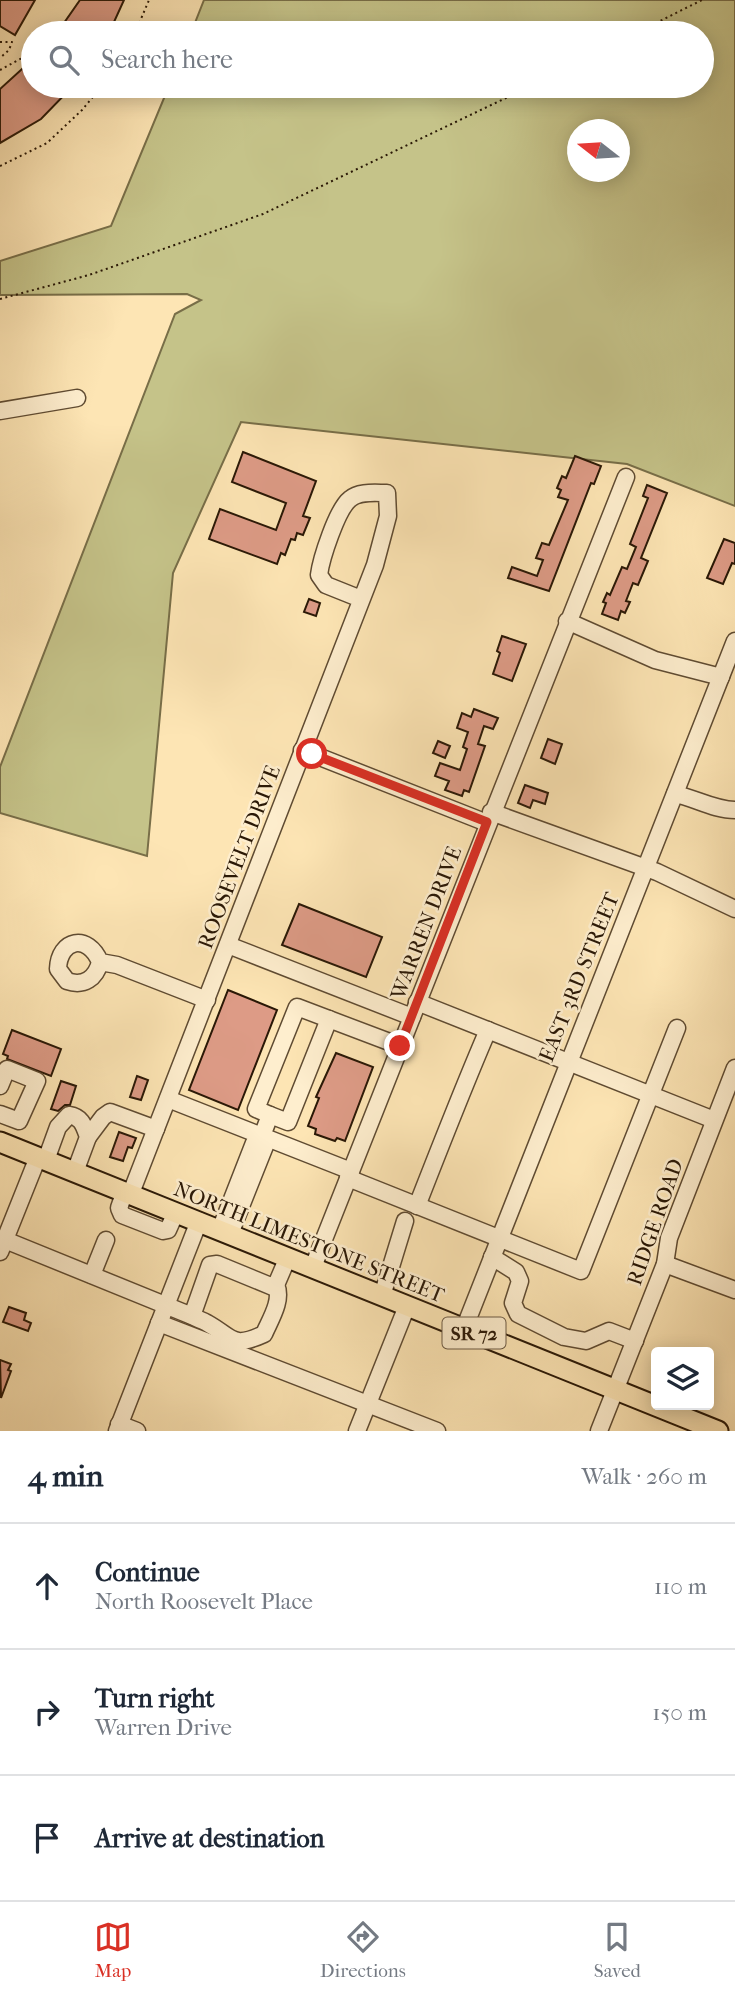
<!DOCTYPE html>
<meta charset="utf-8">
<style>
body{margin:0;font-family:"IM FELL French Canon",serif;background:#f6f6f7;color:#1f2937}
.controls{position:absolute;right:21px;bottom:21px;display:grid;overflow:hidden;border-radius:7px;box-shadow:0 4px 18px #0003}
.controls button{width:63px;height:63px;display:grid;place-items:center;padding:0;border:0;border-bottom:2px solid #e0e1e3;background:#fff;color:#1f2937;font:35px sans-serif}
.compass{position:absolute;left:567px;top:119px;width:63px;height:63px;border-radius:50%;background:#fff;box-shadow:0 4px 18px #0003;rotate:287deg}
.stop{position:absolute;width:21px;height:21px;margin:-16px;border:5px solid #d93025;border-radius:50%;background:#fff}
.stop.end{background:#d93025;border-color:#fff;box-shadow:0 2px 7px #0008}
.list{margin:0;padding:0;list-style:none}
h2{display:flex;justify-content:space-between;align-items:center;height:91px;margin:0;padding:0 28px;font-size:30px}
h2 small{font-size:23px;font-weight:400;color:#747a83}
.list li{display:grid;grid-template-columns:46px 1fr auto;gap:21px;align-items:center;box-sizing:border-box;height:126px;padding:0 28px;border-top:2px solid #e0e1e3}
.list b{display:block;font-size:26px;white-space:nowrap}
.list p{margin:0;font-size:23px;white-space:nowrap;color:#747a83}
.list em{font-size:23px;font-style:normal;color:#747a83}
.icon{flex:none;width:38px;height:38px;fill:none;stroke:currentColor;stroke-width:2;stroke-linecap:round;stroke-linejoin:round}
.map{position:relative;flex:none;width:735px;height:1431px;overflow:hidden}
.search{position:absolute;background:#fff;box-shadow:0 4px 18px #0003;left:21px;right:21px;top:21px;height:77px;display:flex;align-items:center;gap:18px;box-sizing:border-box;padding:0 24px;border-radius:38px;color:#747a83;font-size:26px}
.sheet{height:469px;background:#fff}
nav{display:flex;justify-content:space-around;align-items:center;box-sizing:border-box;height:98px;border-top:2px solid #e0e1e3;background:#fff;font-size:19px;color:#747a83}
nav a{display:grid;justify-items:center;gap:4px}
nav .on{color:#d93025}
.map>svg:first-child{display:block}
.green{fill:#c5c389;stroke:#786e48;stroke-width:2;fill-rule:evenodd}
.building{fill:#dd9b86;stroke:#2a1806;stroke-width:2}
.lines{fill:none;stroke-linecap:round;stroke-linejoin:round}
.minor-casing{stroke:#5f4b32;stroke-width:19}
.major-casing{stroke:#2a1806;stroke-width:23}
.path{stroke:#2a1806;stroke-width:2;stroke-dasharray:2 3.5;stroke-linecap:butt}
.minor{stroke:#feeece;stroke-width:16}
.major{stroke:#fde5b4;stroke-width:19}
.route{stroke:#d93025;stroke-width:9}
.labels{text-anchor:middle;stroke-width:5;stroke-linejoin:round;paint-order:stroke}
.shield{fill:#feeece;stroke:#6a5842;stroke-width:2}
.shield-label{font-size:19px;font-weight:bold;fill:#2a1806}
.street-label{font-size:21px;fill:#2a1806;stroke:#feeece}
</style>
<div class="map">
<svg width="735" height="1431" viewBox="0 0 735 1431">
<rect width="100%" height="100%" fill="#fde5b4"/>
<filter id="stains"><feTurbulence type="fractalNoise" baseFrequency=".00286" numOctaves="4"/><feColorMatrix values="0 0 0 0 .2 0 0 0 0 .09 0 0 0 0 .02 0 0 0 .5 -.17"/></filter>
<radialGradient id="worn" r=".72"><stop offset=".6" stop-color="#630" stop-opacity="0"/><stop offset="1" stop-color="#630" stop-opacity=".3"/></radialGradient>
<!-- green -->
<path class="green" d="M204 0H735V506L627 464 241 422 173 573 147 856 0 813V767L175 314 201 300 187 294 0 295V261L111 226 169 86H702V33H191ZM578 130H620V172H578Z"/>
<!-- building -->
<g class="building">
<polygon points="0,0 35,0 15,35 0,26"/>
<polygon points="80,0 124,0 109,33 57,33"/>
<polygon points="33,59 33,86 73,86 41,119 0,143 0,89"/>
<polygon points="243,452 316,481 303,516 310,518 303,535 297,533 295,540 291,539 285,555 281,553 277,564 209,539 220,509 276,530 286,503 232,482"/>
<polygon points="575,456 601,466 594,484 591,483 549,591 508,578 512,567 537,576 543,560 536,558 542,543 549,545 568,500 558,497 561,490 557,488 562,476 566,478"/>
<polygon points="647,485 667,493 641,558 648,561 638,585 633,583 626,601 630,602 625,613 621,611 618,620 602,614 606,603 603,602 607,593 610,595 622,567 627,569 636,547 630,544 648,498 643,496"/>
<polygon points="724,539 735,543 735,564 732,563 723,584 707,578"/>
<polygon points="309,599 320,603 316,616 304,612"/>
<polygon points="502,636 526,644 512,681 493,674 500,653 497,651"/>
<polygon points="474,709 498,718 493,729 484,726 478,744 485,746 469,792 464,790 462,796 445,790 449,781 435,776 440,763 460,770 467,749 463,747 468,732 457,728 462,713 471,717"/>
<polygon points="548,739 562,744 555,764 541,758"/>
<polygon points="438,741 450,746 445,758 433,753"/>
<polygon points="525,785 548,793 545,804 533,800 530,808 518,803"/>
<polygon points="299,904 382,937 366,977 282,945"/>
<polygon points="228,990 277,1010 238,1110 189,1090"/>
<polygon points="12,1030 61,1049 51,1076 7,1059 8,1056 3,1054"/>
<polygon points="336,1053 373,1067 345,1141 337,1138 335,1141 315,1134 316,1129 308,1126 319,1098 316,1097"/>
<polygon points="137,1076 148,1080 141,1100 130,1097"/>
<polygon points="61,1081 76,1086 70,1105 65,1105 58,1111 51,1109"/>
<polygon points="119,1132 136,1138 132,1148 128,1147 123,1161 110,1157"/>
<polygon points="9,1307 26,1313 24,1320 31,1323 28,1331 3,1322"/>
<polygon points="0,1360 11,1364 8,1370 11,1371 1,1398"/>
</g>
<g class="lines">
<!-- minor casing -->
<g class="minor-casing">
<g id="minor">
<polyline points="0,411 77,398"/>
<polyline points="567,621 655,660 721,677"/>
<polyline points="302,750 487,823"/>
<path d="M675 794C695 798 714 810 735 810"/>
<polyline points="491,812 657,872 735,909"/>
<polyline points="228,945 412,1017"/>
<path d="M100 962C96 978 84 987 67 981L58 969C59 939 88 933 100 962L117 965 207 1000"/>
<polyline points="417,1002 714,1120"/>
<polyline points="0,1086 7,1069 37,1081 19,1121 0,1114"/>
<polyline points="168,1099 351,1171"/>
<polyline points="270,1115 288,1122 329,1019"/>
<polyline points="88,1137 103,1117 110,1112 156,1129"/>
<path d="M46 1160 58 1127 69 1115C82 1117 84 1126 88 1137L75 1172"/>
<polyline points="348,1178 581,1271 677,1028"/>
<polyline points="125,1191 119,1208 122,1215 163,1231 168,1230 176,1212"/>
<path d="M131 1193 375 565 388 516 387 493C375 493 359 491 350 499 337 509 321 559 319 575L326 585 361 599"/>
<path d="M417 1206C440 1147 463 1088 488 1030"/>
<polyline points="220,1230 254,1143 262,1136 270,1115 256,1109 297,1007 400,1046"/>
<polyline points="230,1234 265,1146 262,1136"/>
<path d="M5 1240 192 1316C197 1319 202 1320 207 1323 234 1338 231 1349 264 1334 270 1320 283 1300 276 1285"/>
<polyline points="0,1252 38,1157"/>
<polyline points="492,1257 516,1272 520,1281 513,1303 518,1314 564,1337 586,1341 609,1331 635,1341"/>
<polyline points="665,1264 735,1290"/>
<polyline points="313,1267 626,477"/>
<polyline points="92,1275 106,1240"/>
<polyline points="382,1296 405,1221"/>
<polyline points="192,1316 210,1265 217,1264 273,1287 276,1285 288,1257"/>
<polyline points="159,1323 437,1431"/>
<polyline points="464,1329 735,641"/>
<polyline points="119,1424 137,1431"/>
<polyline points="117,1431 199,1221"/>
<polyline points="357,1431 407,1306"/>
<polyline points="599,1431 665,1264 669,1238 735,1068"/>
</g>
</g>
<!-- major casing -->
<g class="major-casing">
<polyline id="major" points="0,1142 718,1431"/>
</g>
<!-- path -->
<g class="path">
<polyline points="135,33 149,0"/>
<polyline points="636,33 702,0"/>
<polyline points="0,42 12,42 9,50 0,58"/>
<polyline points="0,70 33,52"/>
<polyline points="0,166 47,143 82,110 102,86"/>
<polyline points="0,299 89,275 263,214 531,86"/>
</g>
<!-- minor -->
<use href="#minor" class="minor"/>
<!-- major -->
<use href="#major" class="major"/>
</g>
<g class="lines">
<!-- route -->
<polyline class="route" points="312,754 487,822 400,1046"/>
</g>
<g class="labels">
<!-- shield labels -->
<rect class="shield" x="442.5" y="1317.5" width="63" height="31" rx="5"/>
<g class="shield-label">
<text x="474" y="1340">SR 72</text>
</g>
<!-- street labels -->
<g class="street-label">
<text transform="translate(239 857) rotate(-69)" y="7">ROOSEVELT DRIVE</text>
<text transform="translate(426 923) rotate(-69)" y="7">WARREN DRIVE</text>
<text transform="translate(579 977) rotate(-68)" y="7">EAST 3RD STREET</text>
<text transform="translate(655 1222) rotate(-71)" y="7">RIDGE ROAD</text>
<text transform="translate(309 1242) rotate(22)" y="7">NORTH LIMESTONE STREET</text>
</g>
</g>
<rect width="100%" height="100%" filter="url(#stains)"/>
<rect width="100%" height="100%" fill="url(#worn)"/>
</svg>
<div class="controls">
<button><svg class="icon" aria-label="layers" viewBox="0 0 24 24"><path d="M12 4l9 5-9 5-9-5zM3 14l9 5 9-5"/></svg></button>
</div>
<svg class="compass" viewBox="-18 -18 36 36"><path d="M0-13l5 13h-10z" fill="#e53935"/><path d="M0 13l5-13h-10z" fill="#747a83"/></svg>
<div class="stop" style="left:312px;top:754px"></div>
<div class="stop end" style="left:400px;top:1046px"></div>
<div class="search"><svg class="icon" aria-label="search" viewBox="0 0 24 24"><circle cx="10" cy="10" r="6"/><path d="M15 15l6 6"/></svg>Search here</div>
</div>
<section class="sheet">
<h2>4 min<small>Walk · 260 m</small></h2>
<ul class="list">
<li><svg class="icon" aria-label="ahead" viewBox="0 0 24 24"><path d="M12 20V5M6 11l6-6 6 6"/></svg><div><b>Continue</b><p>North Roosevelt Place</p></div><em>110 m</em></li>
<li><svg class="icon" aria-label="right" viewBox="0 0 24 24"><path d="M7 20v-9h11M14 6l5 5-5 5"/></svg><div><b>Turn right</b><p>Warren Drive</p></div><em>150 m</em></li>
<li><svg class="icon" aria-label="arrive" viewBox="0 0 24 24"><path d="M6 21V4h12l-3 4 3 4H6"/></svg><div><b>Arrive at destination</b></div></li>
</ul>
</section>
<nav>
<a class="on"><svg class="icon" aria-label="map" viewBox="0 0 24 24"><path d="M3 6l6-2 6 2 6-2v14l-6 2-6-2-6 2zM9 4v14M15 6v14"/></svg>Map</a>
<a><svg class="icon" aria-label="directions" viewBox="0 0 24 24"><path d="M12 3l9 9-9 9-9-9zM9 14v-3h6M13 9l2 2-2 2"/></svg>Directions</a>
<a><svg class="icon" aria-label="saved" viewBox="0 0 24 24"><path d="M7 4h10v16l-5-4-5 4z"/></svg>Saved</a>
</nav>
